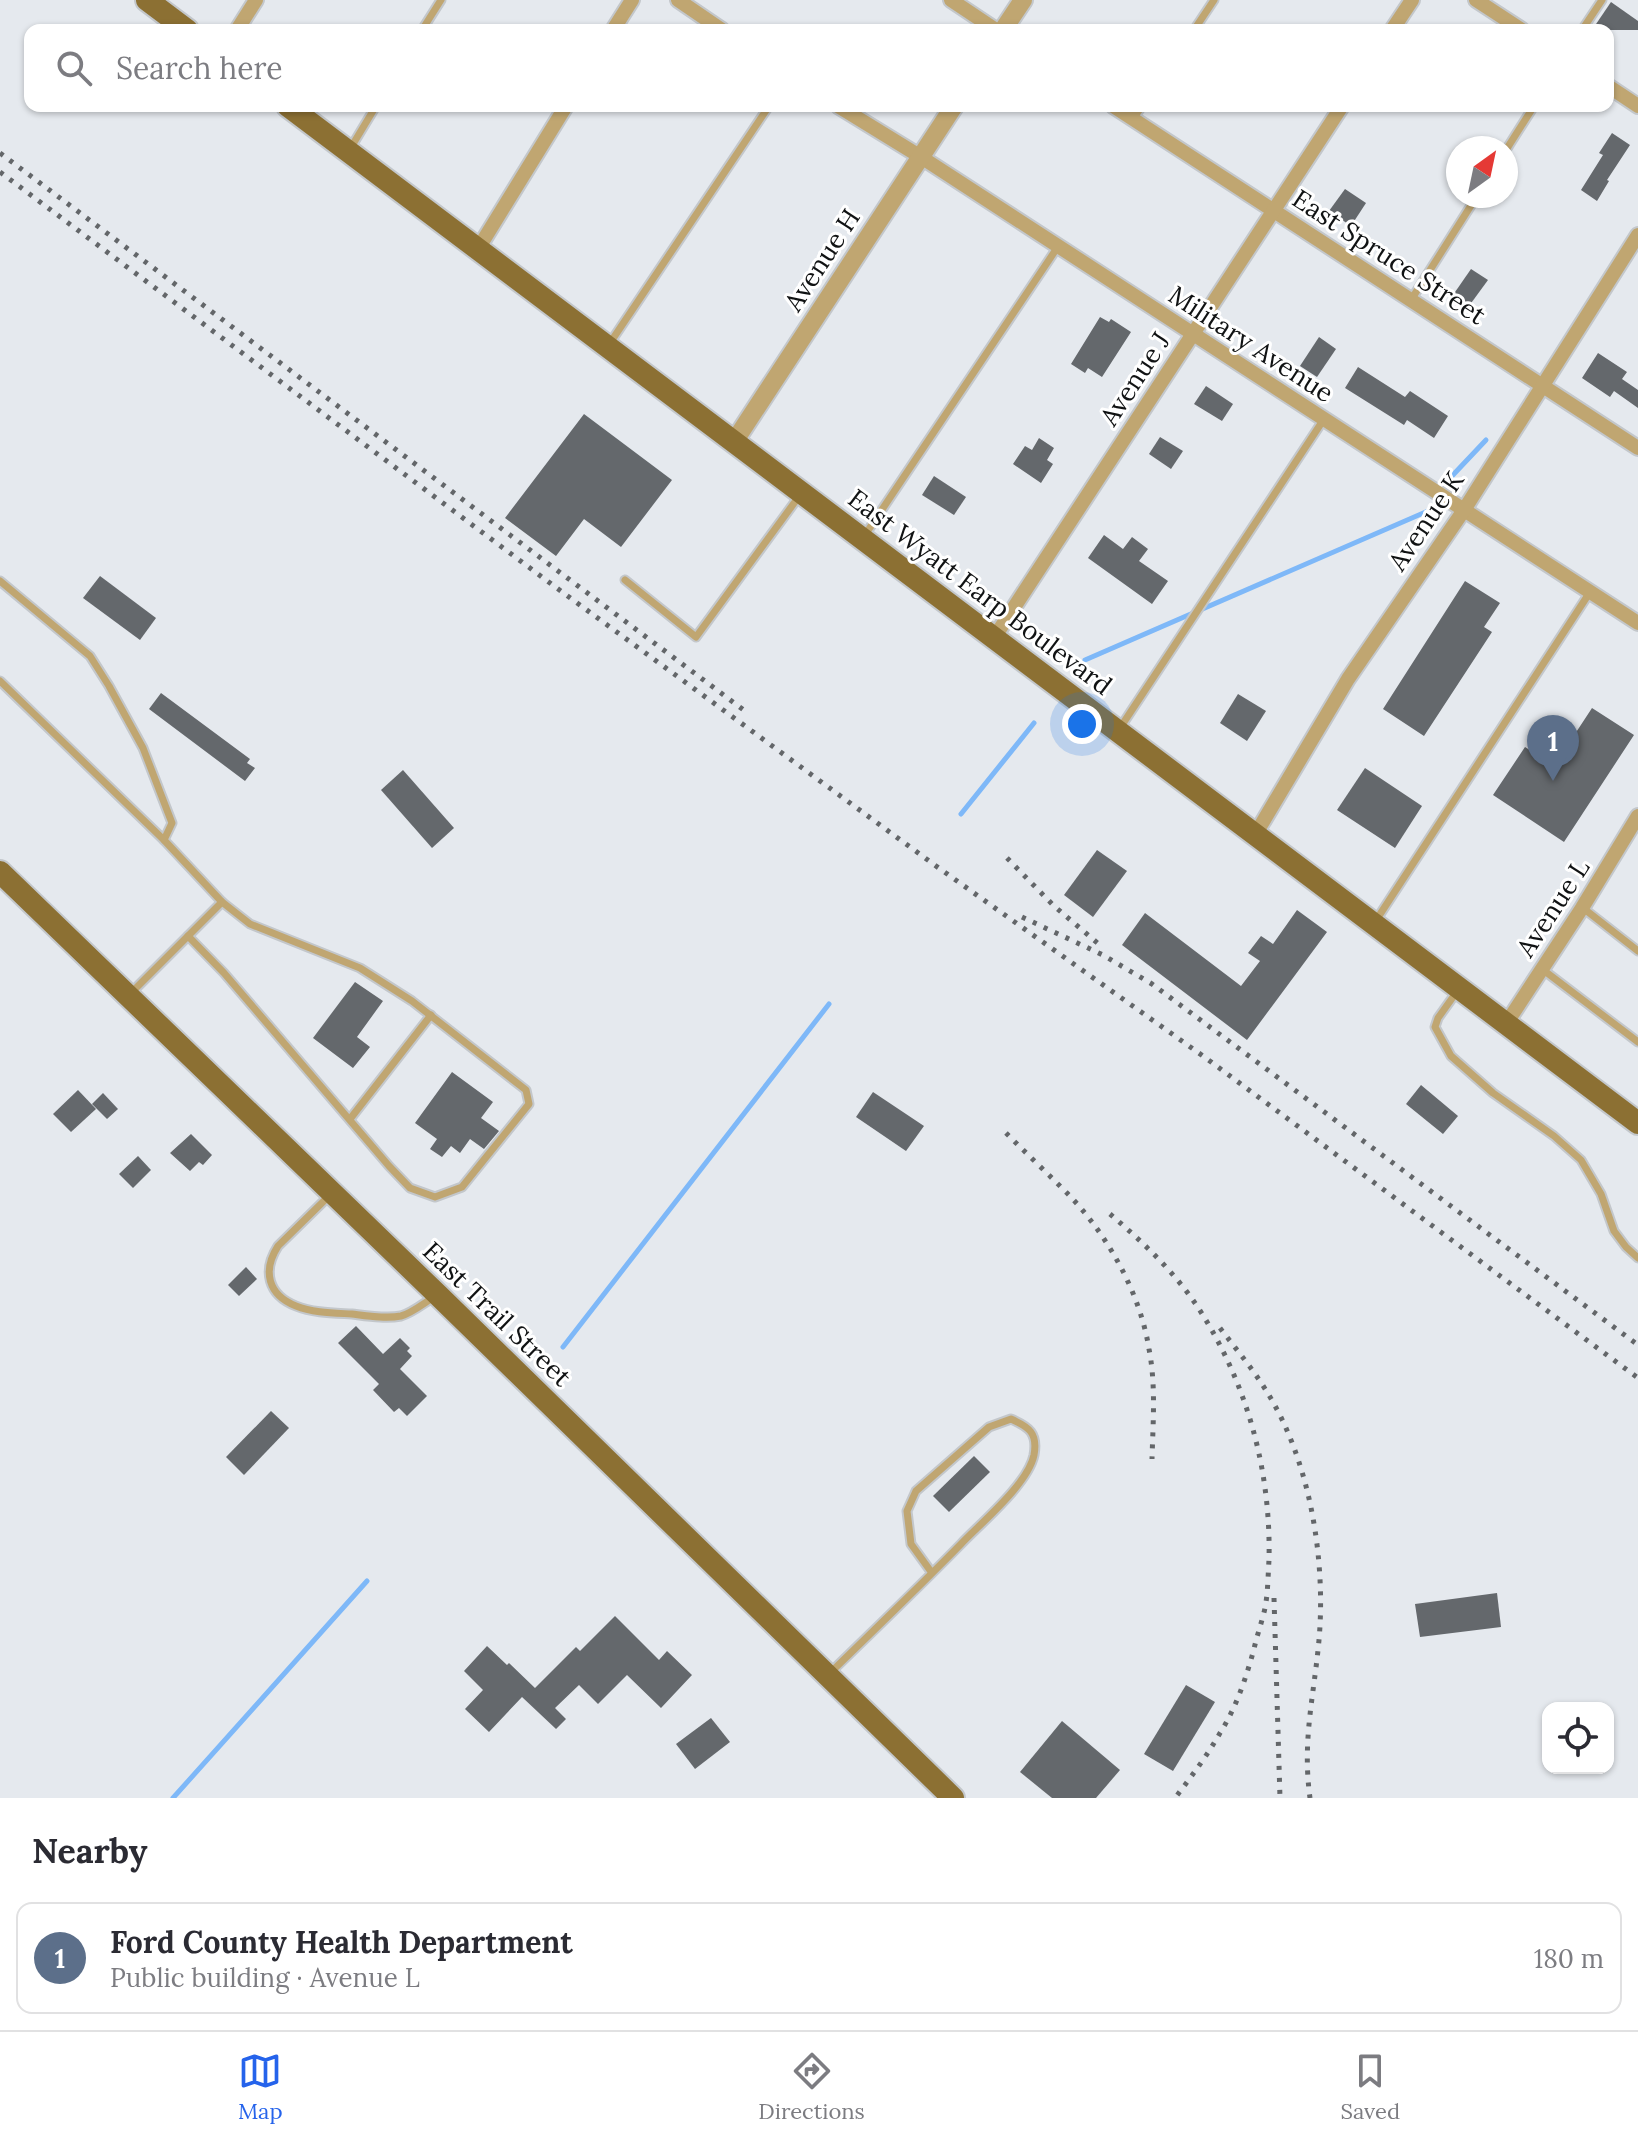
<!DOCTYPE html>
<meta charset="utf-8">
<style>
body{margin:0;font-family:Lora,serif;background:#f2f2f3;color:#2b2b33}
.controls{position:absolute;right:24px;bottom:24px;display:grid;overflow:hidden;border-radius:16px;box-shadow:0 2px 6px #0004}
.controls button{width:72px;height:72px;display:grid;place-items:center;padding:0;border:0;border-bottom:2px solid #e1e1e2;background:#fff;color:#2b2b33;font:40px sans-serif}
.compass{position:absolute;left:1446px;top:136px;width:72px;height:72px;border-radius:50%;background:#fff;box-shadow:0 2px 6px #0004;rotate:33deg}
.you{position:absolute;left:1082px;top:724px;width:28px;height:28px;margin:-20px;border:6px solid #fff;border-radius:50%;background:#1a73e8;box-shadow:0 0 0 12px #1a73e833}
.badge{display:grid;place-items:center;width:52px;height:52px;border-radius:50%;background:#2563eb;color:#fff;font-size:26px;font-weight:700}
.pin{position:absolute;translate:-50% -66px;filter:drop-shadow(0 2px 4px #0008)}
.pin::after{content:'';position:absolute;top:42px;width:28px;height:24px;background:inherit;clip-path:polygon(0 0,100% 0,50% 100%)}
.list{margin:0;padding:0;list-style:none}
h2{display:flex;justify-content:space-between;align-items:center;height:104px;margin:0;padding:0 32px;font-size:34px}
h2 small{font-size:26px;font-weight:400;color:#7c7c81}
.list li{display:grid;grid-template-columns:52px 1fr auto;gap:24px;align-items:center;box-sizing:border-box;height:112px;margin:0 16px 16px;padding:0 16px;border:2px solid #e1e1e2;border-radius:16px}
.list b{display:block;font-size:30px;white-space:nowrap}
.list p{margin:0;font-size:26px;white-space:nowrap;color:#7c7c81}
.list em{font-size:26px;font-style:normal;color:#7c7c81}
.icon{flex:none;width:44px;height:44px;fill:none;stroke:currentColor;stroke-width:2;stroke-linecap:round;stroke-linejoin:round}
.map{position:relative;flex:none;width:1638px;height:1798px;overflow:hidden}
.search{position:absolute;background:#fff;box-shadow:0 2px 6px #0004;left:24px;right:24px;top:24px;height:88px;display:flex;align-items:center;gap:20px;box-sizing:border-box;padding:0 28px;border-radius:16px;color:#7c7c81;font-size:30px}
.sheet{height:232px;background:#fff}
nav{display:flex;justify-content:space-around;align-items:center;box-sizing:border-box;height:112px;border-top:2px solid #e1e1e2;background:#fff;font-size:22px;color:#7c7c81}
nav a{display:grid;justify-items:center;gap:4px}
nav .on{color:#2563eb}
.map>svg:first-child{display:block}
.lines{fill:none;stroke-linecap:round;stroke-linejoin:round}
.stream{stroke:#7eb8f8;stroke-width:5}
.building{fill:#64686c}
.service-casing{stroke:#c3c7cb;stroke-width:11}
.minor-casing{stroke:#c3c7cb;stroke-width:18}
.tertiary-casing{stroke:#c3c7cb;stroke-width:22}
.primary-casing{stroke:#c3c7cb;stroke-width:26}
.service{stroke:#c0a671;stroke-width:7}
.minor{stroke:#c0a671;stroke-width:14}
.tertiary{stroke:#c0a671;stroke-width:18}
.primary{stroke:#8c7033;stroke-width:22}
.rail{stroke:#636669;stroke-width:5;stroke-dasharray:4 8;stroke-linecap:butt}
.labels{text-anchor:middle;stroke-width:6;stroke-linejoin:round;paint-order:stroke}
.street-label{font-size:26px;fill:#101213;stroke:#fff}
</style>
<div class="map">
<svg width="1638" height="1798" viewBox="0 0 1638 1798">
<rect width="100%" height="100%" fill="#e5e9ee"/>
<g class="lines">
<!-- stream -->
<g class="stream">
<polyline points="1452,476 1486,440"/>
<polyline points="1085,660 1428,511"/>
<polyline points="961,814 1034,723"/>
<polyline points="563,1347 829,1004"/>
<polyline points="173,1798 367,1581"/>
</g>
</g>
<!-- building -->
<g class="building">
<polygon points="1611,2 1638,21 1638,30 1592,30"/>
<polygon points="1612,133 1630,145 1607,180 1609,181 1597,201 1581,190 1603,155 1599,153"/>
<polygon points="1345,189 1366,203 1351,226 1329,211"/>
<polygon points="1471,269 1488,280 1469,306 1453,295"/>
<polygon points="1100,317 1109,322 1111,319 1131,332 1102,377 1088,368 1085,373 1071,364"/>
<polygon points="1319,337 1336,349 1317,377 1300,366"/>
<polygon points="1598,353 1627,372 1622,379 1638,390 1638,408 1614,391 1610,397 1582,378"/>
<polygon points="1358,367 1405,397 1410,391 1448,416 1434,438 1407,420 1404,425 1345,388"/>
<polygon points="1206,386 1233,404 1222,421 1194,404"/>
<polygon points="584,414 672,480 621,547 584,519 556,556 505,518"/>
<polygon points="1160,437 1183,451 1171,469 1149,454"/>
<polygon points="1039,438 1054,448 1047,460 1053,464 1041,483 1013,464 1025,446 1032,450"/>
<polygon points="934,476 966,497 954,515 922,495"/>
<polygon points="1104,535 1123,549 1132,537 1148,549 1139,561 1168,581 1152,604 1088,558"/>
<polygon points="100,576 156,618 140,640 83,598"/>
<polygon points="1465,581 1500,603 1484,627 1492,632 1424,736 1383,709"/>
<polygon points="161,693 250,759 247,763 255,768 245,781 149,709"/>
<polygon points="1238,694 1266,711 1247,741 1220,723"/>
<polygon points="1592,708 1634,735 1564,842 1493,795 1525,747 1554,766"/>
<polygon points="1365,768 1422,806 1395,848 1337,810"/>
<polygon points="403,770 454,828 432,848 381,790"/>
<polygon points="1097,850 1127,871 1093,917 1064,895"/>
<polygon points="1297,910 1327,932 1247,1040 1122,945 1145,913 1241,986 1260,961 1248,953 1261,936 1273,944"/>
<polygon points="355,982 383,1001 357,1037 370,1047 353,1068 313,1038"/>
<polygon points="452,1072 493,1102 481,1118 499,1131 484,1149 470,1139 460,1153 451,1146 442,1157 430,1149 437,1139 415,1123"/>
<polygon points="1421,1085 1458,1116 1443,1134 1406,1104"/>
<polygon points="78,1090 96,1109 71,1132 53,1114"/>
<polygon points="873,1092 924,1126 906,1151 856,1117"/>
<polygon points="103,1093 118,1109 107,1119 92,1104"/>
<polygon points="191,1134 212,1155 203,1165 199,1162 190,1171 170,1153"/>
<polygon points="138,1156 151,1170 133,1188 119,1174"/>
<polygon points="246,1267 257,1279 239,1296 228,1285"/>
<polygon points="356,1326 383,1354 400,1338 410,1348 407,1351 412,1356 400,1369 427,1396 407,1416 399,1408 394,1412 373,1390 379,1384 338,1343"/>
<polygon points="271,1411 289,1428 244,1475 226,1457"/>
<polygon points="974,1456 990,1472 949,1512 933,1496"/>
<polygon points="1497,1593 1501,1627 1420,1637 1415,1604"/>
<polygon points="615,1616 659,1660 667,1651 692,1675 661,1708 627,1675 598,1704 579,1685 555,1708 566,1719 556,1729 522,1697 489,1732 465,1709 483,1690 464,1671 487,1646 507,1665 509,1663 535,1688 576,1647 580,1651"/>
<polygon points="1186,1685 1215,1702 1173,1771 1144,1754"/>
<polygon points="711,1718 730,1742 695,1769 676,1744"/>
<polygon points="1062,1721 1120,1770 1096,1798 1052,1798 1020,1772"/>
</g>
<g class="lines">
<!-- service casing -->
<g class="service-casing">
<g id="service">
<polyline points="422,30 441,0"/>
<polyline points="1194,30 1214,0"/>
<polyline points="1582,30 1602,0"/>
<polyline points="1133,119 1142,106"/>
<polyline points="350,149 376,106"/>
<polyline points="1506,150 1534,106"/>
<polyline points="1411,300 1477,196"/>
<polyline points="610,343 769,106"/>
<polyline points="865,535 1057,248"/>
<polyline points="625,580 696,637 800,495"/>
<polyline points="0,581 90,656 109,686 143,748 172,823 164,840 222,902 250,924 360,968 412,1001 526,1090 529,1104 462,1187 435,1197 410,1188 389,1166 224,973 188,936"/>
<polyline points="0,681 164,840"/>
<polyline points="1120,728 1324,419"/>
<polyline points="1583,908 1638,951"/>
<polyline points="1375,922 1590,592"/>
<polyline points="1542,969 1638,1042"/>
<polyline points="1458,990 1438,1018 1435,1027 1451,1056 1493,1093 1554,1136 1581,1160 1601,1194 1614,1231 1626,1247 1638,1258"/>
<polyline points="130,994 222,902"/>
<polyline points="350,1119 431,1015"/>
<path d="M330 1195 278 1246C262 1271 268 1295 296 1306 313 1313 334 1313 352 1314 368 1316 386 1319 401 1316 412 1313 424 1303 434 1297"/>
<path d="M830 1673C874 1630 918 1588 961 1544 981 1523 1028 1484 1034 1455 1038 1433 1029 1427 1011 1419L989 1427 916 1491 907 1511 911 1544 932 1573"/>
</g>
</g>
<!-- minor casing -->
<g class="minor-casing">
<g id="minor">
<polyline points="678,0 722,30"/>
<polyline points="951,0 996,30"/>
<polyline points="1476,0 1522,30"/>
<polyline points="237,30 256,0"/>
<polyline points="613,30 632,0"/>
<polyline points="1392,30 1412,0"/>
<polyline points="1608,86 1638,106"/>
<polyline points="838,106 921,157 1638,623"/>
<polyline points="1113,106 1638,448"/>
<polyline points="478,249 566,106"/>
<polyline points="994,638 1342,106"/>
<polyline points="1255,835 1348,679 1464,510 1638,235"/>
<polyline points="1506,1024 1582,908 1638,816"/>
</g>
</g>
<!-- tertiary casing -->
<g class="tertiary-casing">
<g id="tertiary">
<polyline points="1003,30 1023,0"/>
<polyline points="734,442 954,106"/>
</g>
</g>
<!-- primary casing -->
<g class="primary-casing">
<g id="primary">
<polyline points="147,0 187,30"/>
<polyline points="288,106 1638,1123"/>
<polyline points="0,872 438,1295 953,1798"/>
</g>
</g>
<!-- service -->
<use href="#service" class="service"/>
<!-- minor -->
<use href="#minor" class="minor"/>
<!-- tertiary -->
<use href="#tertiary" class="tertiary"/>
<!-- primary -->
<use href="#primary" class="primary"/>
<!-- rail -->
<g class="rail">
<polyline points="0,153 749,714"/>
<polyline points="0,172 554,586 936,866 1203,1056 1638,1378"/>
<polyline points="1007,858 1054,906 1101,946"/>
<polyline points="1022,917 1103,955 1152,984 1638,1345"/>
<path d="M1006 1133C1026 1153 1047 1173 1067 1193 1107 1234 1140 1292 1149 1349 1156 1385 1153 1422 1152 1459"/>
<path d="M1110 1214C1145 1244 1180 1277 1204 1317 1249 1390 1271 1474 1269 1560 1268 1575 1268 1593 1265 1608 1262 1622 1257 1635 1254 1649 1246 1678 1236 1708 1220 1733 1207 1756 1191 1777 1175 1798"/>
<path d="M1220 1328C1236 1349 1253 1369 1267 1392 1310 1461 1326 1559 1319 1640 1314 1696 1302 1740 1310 1798"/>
<polyline points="1274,1598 1280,1798"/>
</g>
</g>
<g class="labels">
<!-- street labels -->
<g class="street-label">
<text transform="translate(1389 257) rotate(33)" y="9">East Spruce Street</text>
<text transform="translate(822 260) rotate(-57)" y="9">Avenue H</text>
<text transform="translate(1251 344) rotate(33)" y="9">Military Avenue</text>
<text transform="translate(1135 379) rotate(-57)" y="9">Avenue J</text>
<text transform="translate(1426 521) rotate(-56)" y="9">Avenue K</text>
<text transform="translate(980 592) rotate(37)" y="9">East Wyatt Earp Boulevard</text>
<text transform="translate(1553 908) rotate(-57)" y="9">Avenue L</text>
<text transform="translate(497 1314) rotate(44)" y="9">East Trail Street</text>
</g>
</g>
</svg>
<div class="controls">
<button><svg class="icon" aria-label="locate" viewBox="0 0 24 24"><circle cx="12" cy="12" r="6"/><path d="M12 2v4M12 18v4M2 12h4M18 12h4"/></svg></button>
</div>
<svg class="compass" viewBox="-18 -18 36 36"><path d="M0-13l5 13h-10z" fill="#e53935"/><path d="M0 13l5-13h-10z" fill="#7c7c81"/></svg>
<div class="you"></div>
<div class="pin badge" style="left:1553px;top:781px;background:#5c6f8a">1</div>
<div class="search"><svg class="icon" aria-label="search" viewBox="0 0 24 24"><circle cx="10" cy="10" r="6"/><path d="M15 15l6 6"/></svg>Search here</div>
</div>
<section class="sheet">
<h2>Nearby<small></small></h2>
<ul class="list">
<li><span class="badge" style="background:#5c6f8a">1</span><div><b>Ford County Health Department</b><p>Public building · Avenue L</p></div><em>180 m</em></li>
</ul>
</section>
<nav>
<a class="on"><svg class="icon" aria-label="map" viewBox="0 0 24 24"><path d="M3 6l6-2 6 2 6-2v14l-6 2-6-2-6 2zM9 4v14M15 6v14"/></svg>Map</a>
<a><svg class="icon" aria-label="directions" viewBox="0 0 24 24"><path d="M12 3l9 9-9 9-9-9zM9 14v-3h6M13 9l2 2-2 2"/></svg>Directions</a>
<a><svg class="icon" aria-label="saved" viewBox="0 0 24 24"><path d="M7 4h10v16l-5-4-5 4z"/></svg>Saved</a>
</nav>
